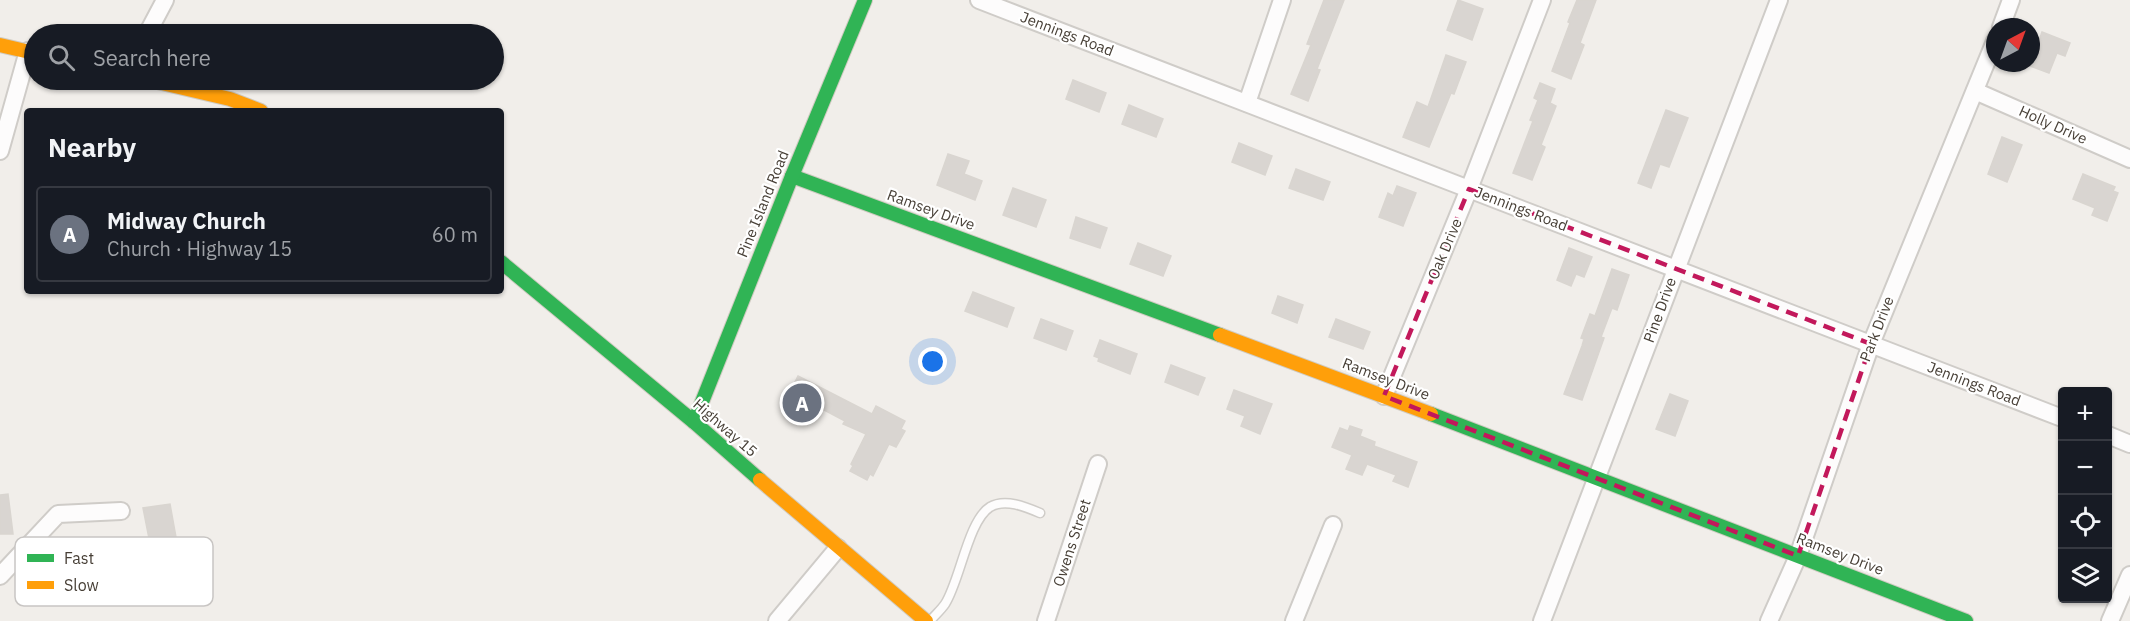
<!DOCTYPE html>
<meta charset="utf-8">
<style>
body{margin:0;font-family:"IBM Plex Sans",sans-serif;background:#20242c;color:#f1f3f6}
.controls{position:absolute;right:18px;bottom:18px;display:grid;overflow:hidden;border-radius:6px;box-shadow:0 2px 4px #0004}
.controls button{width:54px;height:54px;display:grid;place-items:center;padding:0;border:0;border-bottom:2px solid #363941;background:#171b24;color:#f1f3f6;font:30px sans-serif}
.compass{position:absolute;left:1986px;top:18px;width:54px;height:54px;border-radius:50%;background:#171b24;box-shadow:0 2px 4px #0004;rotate:41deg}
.you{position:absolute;left:933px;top:362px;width:21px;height:21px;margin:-15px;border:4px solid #fff;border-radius:50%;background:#1a73e8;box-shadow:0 0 0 9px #1a73e833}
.badge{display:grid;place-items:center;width:39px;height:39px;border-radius:50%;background:#d93025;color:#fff;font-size:20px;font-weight:700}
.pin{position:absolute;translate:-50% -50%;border:3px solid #fff;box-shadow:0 2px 6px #0006}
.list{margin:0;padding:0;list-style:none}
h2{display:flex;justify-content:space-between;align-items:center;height:78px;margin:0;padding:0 24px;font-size:26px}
h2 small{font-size:20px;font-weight:400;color:#9ea1a6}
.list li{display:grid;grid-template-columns:39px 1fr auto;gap:18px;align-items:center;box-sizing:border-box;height:96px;margin:0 12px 12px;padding:0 12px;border:2px solid #363941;border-radius:6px}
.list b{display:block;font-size:22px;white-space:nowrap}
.list p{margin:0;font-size:20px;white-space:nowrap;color:#9ea1a6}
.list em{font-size:20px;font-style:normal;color:#9ea1a6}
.icon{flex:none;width:33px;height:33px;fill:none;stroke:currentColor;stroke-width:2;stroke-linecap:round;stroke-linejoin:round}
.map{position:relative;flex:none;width:2130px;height:621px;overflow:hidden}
.search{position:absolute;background:#171b24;box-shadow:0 2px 4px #0004;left:24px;top:24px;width:480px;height:66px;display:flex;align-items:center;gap:15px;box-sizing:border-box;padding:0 21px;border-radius:33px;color:#9ea1a6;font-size:22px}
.panel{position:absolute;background:#171b24;box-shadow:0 2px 4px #0004;left:24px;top:108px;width:480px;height:186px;border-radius:6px}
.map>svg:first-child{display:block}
.building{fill:#d9d5d1;stroke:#d9d5d0;stroke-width:1.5}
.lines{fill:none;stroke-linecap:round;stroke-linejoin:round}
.lane-casing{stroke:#cfccc8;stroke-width:11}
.street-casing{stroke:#cfccc8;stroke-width:20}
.fast-casing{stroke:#d0cbc1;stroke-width:16}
.slow-casing{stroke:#d0cbc1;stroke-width:16}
.lane{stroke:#fdfcfc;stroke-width:8}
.street{stroke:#fdfcfc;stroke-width:16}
.fast{stroke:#30b455;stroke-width:14}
.slow{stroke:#ff9f0a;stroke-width:14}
.marked{fill:none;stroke:#c2185b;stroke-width:4.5;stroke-dasharray:12 8;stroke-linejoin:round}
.labels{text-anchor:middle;stroke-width:4.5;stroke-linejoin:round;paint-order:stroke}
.street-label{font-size:15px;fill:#473f36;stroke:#fff}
.key{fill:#fff;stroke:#c8c5c3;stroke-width:1.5}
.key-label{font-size:16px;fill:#473f36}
</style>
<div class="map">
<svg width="2130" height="621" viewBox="0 0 2130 621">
<rect width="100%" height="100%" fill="#f1eeea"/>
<!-- building -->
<g class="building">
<polygon points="1324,0 1344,0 1317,69 1320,70 1308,101 1291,94 1311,45 1307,44"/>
<polygon points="1458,0 1483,9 1472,40 1447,30"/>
<polygon points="1577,0 1596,0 1580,43 1584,45 1571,79 1552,71 1570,23 1568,22"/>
<polygon points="2042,32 2070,43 2065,56 2057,53 2049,73 2030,66"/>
<polygon points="1446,55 1466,62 1454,94 1451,93 1429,147 1403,137 1417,102 1428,107"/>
<polygon points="1073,80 1106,93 1099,112 1066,99"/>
<polygon points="1540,83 1555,89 1550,103 1556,106 1541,145 1545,147 1532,180 1513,173 1533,121 1530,120 1538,100 1534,98"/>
<polygon points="1129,105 1163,119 1156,137 1122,124"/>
<polygon points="1666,110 1688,118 1669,167 1660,164 1651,188 1638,183"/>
<polygon points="2002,137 2022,145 2007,182 1988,174"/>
<polygon points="1239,143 1272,156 1265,175 1232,162"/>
<polygon points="948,154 969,161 964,174 982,181 975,200 937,185"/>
<polygon points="1296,169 1330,182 1323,200 1289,188"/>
<polygon points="2083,174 2115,187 2113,191 2118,193 2107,221 2092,215 2095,208 2073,199"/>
<polygon points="1397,186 1416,193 1403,226 1379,217 1388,193 1393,196"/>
<polygon points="1013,188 1046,200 1036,227 1003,215"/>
<polygon points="1076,217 1107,228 1100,248 1070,238"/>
<polygon points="1138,243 1171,256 1163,276 1130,264"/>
<polygon points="1569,248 1592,257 1584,277 1576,274 1571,286 1557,280"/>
<polygon points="1612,269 1629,275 1617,310 1612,308 1601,337 1604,338 1582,400 1564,394 1582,346 1584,339 1581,338 1590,314 1595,316"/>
<polygon points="973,292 1014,308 1007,327 965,311"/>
<polygon points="1278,296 1303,305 1297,323 1272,313"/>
<polygon points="1041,319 1073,331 1066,350 1034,338"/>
<polygon points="1336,319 1370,332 1363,349 1329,337"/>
<polygon points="1100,340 1137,354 1130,374 1098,361 1099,358 1094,356"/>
<polygon points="1171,365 1205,378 1198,395 1165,382"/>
<polygon points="798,376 872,414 876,406 905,421 901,429 905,431 896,447 889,444 873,476 870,474 867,480 850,471 853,466 851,464 866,434 843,424 845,421 790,392"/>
<polygon points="1234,390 1272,404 1260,434 1241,426 1245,416 1227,409"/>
<polygon points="1670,394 1688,401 1675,436 1656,429"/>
<polygon points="1350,426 1362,430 1360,436 1375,442 1374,446 1417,462 1408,487 1393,481 1396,475 1367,464 1362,475 1346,469 1352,455 1332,447 1340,428 1348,431"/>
<polygon points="8,494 13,534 0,534 0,495"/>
<polygon points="170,504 183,576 157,579 143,508"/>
</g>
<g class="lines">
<!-- lane casing -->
<g class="lane-casing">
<path id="lane" d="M930 621C935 615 941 610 945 604 960 581 968 521 990 507 1005 498 1026 507 1040 513"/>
</g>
<!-- street casing -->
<g class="street-casing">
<g id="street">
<polyline points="979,0 2062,418"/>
<polyline points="2001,27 2011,0"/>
<polyline points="147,34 165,0"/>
<polyline points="1975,91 2130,159"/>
<polyline points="1247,103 1282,0"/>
<polyline points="0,151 28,51"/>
<polyline points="1384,396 1469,189 1542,0"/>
<polyline points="2108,435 2130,444"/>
<polyline points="0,576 58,514 121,511"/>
<polyline points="777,621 838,548"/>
<polyline points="1046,621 1098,464"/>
<polyline points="1294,621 1333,525"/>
<polyline points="1542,621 1779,0"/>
<polyline points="1769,621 1798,556 1871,344 1995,41"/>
<polyline points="2110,621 2130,575"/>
</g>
</g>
<!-- fast casing -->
<g class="fast-casing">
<g id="fast">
<polyline points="792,176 1220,335"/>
<polyline points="501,262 694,422 760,480"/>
<polyline points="1431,414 1966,621"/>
<polyline points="694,422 792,176 865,0"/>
</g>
</g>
<!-- slow casing -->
<g class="slow-casing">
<g id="slow">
<polyline points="0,45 34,53"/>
<polyline points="149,80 230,99 261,111"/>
<polyline points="1220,335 1431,414"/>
<polyline points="760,480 926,621"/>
</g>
</g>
<!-- lane -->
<use href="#lane" class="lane"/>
<!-- street -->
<use href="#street" class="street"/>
<!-- fast -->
<use href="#fast" class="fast"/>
<!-- slow -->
<use href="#slow" class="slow"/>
</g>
<!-- marked area -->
<path class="marked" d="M1469 189 1871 344 1798 556 1384 396Z"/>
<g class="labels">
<!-- street labels -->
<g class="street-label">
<text transform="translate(1067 34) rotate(21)" y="5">Jennings Road</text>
<text transform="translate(2053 125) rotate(24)" y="5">Holly Drive</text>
<text transform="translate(763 204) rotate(-68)" y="5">Pine Island Road</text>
<text transform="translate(1521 209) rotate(21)" y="5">Jennings Road</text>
<text transform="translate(931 210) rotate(20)" y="5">Ramsey Drive</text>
<text transform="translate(1445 249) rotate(-67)" y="5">Oak Drive</text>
<text transform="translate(1660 310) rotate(-70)" y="5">Pine Drive</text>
<text transform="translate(1877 329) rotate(-69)" y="5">Park Drive</text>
<text transform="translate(1386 379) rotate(21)" y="5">Ramsey Drive</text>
<text transform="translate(1974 384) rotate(21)" y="5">Jennings Road</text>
<text transform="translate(725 428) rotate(41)" y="5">Highway 15</text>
<text transform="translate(1072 543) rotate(-72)" y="5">Owens Street</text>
<text transform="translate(1840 554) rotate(21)" y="5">Ramsey Drive</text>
</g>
</g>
<!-- legend -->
<rect x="15" y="537" width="198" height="69" rx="9" class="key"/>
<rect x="27" y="554" width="27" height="8" fill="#30b455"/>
<rect x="27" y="581" width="27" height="8" fill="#ff9f0a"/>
<g class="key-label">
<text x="64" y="564">Fast</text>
<text x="64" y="591">Slow</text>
</g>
</svg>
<div class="controls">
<button>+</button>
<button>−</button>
<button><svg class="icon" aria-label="locate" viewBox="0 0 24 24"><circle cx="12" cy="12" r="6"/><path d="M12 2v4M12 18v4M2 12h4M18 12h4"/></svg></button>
<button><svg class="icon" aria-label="layers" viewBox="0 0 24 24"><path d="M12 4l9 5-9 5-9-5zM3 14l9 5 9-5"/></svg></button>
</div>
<svg class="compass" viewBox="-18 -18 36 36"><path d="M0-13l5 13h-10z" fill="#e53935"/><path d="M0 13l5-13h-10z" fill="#9ea1a6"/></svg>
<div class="you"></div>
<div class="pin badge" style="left:802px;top:403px;background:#6b7280">A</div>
<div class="search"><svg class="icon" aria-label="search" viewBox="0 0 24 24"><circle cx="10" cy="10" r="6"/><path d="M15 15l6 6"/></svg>Search here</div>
<section class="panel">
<h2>Nearby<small></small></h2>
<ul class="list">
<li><span class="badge" style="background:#6b7280">A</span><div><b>Midway Church</b><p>Church · Highway 15</p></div><em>60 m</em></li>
</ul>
</section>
</div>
